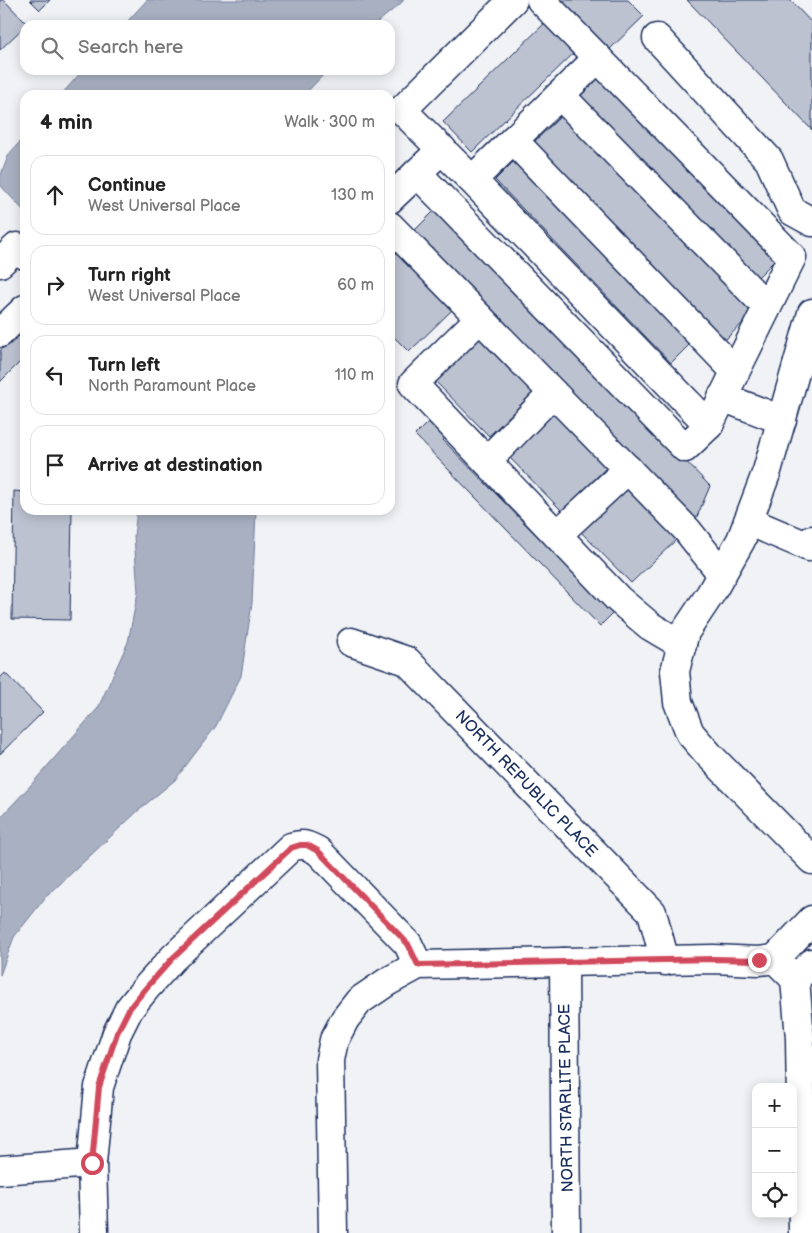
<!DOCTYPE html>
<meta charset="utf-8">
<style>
body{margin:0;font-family:"Balsamiq Sans",sans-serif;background:#f6f6f6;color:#222}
.controls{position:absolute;right:15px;bottom:15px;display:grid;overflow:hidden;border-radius:10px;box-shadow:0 2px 12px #0003}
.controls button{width:45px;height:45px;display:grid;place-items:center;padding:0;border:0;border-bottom:1px solid #e0e0e0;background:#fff;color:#222;font:25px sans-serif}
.stop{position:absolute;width:15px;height:15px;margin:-11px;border:4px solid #d1495b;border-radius:50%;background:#fff}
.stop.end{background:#d1495b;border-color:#fff;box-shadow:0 1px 5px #0008}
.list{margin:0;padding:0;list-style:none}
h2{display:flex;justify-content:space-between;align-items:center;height:65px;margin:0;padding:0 20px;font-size:21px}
h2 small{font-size:16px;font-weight:400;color:#767676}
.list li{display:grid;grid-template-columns:32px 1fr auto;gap:15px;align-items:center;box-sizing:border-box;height:80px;margin:0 10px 10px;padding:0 10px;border:1px solid #e0e0e0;border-radius:15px}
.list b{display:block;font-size:19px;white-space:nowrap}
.list p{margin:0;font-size:16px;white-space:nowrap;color:#767676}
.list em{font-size:16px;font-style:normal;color:#767676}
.icon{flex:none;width:28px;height:28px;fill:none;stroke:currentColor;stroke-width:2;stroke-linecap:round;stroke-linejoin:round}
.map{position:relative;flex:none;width:812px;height:1233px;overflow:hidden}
.search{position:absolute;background:#fff;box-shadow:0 2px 12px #0003;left:20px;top:20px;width:375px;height:55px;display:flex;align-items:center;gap:12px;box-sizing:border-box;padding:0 18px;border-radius:15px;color:#767676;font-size:19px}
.panel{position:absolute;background:#fff;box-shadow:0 2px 12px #0003;left:20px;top:90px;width:375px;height:425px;border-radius:15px}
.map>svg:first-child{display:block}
.water{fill:#a8b0c2;stroke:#707c9a}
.building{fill:#bcc2d0;stroke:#1b2f5e}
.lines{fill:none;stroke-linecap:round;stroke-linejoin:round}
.minor-casing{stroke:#1b2f5e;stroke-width:31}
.minor{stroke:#fff;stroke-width:28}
.route{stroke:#d1495b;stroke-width:6}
.labels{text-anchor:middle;stroke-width:4.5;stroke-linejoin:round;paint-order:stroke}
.street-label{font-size:16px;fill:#1b2f5e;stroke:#fff}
</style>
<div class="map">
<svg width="812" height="1233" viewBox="0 0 812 1233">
<rect width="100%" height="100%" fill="#f1f2f5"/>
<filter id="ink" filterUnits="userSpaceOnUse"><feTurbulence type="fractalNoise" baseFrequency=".02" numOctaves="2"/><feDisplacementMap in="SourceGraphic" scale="10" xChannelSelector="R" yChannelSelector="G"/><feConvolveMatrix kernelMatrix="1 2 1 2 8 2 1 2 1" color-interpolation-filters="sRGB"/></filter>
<g filter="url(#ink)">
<!-- water -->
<g class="water">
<polygon points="147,0 404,0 399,5 374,25 124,25"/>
<polygon points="83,70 328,70 304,95 61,95"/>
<polygon points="25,136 25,212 0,185 0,177 9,154"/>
<polygon points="137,510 256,510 252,603 241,676 216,726 175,780 140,809 45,898 14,937 0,975 0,818 30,786 98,708 128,642 138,592 134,536"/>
</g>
<!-- building -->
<g class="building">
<polygon points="0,0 4,0 27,24 0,50"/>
<polygon points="30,0 50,0 40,10"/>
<polygon points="560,0 628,0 644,16 609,50"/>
<polygon points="687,0 790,0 812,23 812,130"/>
<polygon points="549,19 578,49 472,152 443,122"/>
<polygon points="604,73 780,255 757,278 580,96"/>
<polygon points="565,112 756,310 724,341 533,143"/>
<polygon points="518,157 694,340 671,363 495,180"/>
<polygon points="438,207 710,486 696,519 414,231"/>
<polygon points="390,246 452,310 409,352 390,333"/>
<polygon points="25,326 25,357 0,382 0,351"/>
<polygon points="481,337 534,392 489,436 435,381"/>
<polygon points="554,413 607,467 562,511 509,457"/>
<polygon points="433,417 449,434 443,440 597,597 602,592 618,608 600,626 415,435"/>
<polygon points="627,485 678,538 631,583 579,530"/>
<polygon points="14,491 25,492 25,510 72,510 70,620 12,619"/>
<polygon points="5,673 43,712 0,754 0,678"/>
</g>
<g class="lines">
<!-- minor casing -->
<g class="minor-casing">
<g id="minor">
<polyline points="513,0 402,110 472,180 709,425 792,257 541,0"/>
<polyline points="657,38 769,160 792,211 812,222"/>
<polyline points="560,95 767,307"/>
<polyline points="513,140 735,371"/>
<polyline points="442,149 417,173 685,448 709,425"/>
<polyline points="472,180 598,58"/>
<polyline points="390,199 417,173"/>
<polyline points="390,226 687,530 722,574"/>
<polyline points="0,263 17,247 25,255"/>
<polyline points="812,313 767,471 741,540 711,593 685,632 675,671 678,702 690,733 710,756 812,860"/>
<polyline points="480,318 413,384 618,599 650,626 682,645"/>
<polyline points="0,333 25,309"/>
<polyline points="722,397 782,420"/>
<polyline points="487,461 553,393"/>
<polyline points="748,521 809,547 812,540"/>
<polyline points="557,535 628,469"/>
<polyline points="351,642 407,661 652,912 665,961"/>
<polyline points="775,959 812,920"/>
<polyline points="564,962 566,1233"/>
<polyline points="795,979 800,1038 803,1233"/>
<polyline points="795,979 812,963"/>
<polyline points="0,1170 92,1163"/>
<path d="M94 1233 92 1163 99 1087 117 1033 129 1009 146 988 173 958 291 847C304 843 306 845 318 851L408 944 418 965"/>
<polyline points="333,1233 330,1060 334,1040 345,1019 359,1001 387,982 418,965 713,959 759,961 775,959 795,979"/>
</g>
</g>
<!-- minor -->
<use href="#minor" class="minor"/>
</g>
</g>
<g class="lines" filter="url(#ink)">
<!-- route -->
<polyline class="route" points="92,1163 99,1087 117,1033 129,1009 146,988 173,958 291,848 300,845 307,845 318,851 408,944 418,965 714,959 759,960"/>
</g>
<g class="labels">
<!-- street labels -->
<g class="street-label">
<text transform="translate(527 783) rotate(46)" y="6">NORTH REPUBLIC PLACE</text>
<text transform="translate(565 1098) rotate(-91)" y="6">NORTH STARLITE PLACE</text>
</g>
</g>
</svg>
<div class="controls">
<button>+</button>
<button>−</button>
<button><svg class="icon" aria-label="locate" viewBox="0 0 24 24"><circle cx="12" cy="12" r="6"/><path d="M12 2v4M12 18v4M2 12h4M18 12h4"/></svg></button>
</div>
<div class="stop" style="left:92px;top:1163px"></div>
<div class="stop end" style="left:759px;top:960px"></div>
<div class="search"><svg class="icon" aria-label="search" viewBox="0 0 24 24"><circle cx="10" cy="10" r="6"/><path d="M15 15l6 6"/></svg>Search here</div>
<section class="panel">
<h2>4 min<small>Walk · 300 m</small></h2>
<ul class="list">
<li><svg class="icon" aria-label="ahead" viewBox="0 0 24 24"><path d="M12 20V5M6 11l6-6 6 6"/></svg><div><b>Continue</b><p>West Universal Place</p></div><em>130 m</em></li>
<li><svg class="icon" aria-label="right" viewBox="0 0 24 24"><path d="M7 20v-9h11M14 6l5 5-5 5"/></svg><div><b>Turn right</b><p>West Universal Place</p></div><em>60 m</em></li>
<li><svg class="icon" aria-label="left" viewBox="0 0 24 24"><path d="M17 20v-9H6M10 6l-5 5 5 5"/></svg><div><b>Turn left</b><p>North Paramount Place</p></div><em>110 m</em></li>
<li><svg class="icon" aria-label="arrive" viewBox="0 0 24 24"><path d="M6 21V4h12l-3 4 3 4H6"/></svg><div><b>Arrive at destination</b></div></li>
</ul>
</section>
</div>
